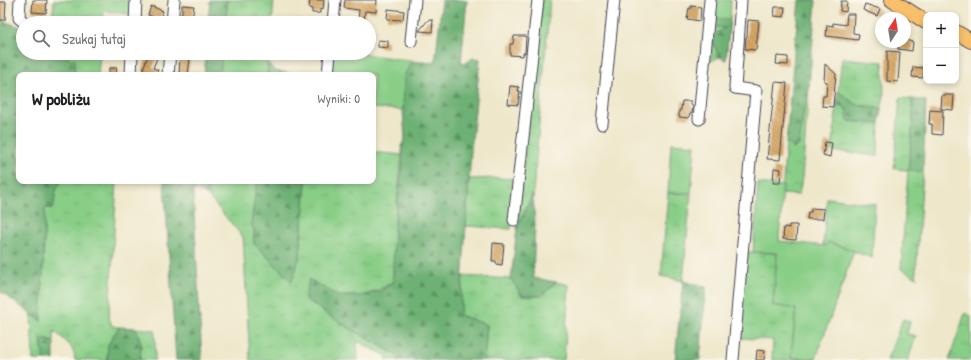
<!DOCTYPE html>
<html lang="pl">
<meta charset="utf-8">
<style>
body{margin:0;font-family:"Patrick Hand",sans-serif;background:#f6f6f6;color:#202124}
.controls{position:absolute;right:12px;top:12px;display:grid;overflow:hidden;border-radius:8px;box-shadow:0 2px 6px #0003}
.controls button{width:36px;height:36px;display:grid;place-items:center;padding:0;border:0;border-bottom:1px solid #e0e0e0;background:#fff;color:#202124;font:20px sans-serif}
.compass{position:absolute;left:875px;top:12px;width:36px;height:36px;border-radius:50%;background:#fff;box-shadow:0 2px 6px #0003;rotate:12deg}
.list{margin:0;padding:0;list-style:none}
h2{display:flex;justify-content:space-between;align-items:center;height:52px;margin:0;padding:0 16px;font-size:17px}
h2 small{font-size:13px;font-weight:400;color:#757577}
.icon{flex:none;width:22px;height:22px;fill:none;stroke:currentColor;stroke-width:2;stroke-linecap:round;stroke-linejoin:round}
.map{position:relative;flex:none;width:971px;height:360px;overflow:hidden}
.search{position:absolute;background:#fff;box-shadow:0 2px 6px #0003;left:16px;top:16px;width:360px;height:44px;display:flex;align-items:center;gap:10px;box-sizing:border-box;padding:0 14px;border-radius:22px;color:#757577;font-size:15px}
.panel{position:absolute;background:#fff;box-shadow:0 2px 6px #0003;left:16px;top:72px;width:360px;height:112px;border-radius:8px}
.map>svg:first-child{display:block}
.grass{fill:url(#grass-tufts);stroke:#567861}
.forest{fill:url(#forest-firs);stroke:#486a58}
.garden{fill:#89ce87;stroke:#567861}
.building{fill:url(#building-back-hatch)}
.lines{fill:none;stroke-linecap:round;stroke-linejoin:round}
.minor-casing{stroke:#414050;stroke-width:13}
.major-casing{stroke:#414050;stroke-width:16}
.minor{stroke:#fff;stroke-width:11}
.major{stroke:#f8bf6c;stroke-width:14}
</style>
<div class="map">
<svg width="971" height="360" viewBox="0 0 971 360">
<defs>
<pattern id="grass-tufts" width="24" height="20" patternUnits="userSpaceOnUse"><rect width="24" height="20" fill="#89ce87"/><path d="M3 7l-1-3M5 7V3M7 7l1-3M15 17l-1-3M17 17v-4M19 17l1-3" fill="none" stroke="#76b175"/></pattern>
<pattern id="forest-firs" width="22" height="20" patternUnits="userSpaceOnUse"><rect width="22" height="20" fill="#6eb174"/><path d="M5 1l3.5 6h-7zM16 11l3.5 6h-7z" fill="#5a9060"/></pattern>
<pattern id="building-back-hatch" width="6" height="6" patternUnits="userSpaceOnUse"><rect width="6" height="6" fill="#d5a664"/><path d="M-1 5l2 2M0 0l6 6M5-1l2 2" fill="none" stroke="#ac8754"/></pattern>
</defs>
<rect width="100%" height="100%" fill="#fbf7ec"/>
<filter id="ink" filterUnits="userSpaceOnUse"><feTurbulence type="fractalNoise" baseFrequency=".025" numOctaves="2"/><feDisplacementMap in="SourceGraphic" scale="8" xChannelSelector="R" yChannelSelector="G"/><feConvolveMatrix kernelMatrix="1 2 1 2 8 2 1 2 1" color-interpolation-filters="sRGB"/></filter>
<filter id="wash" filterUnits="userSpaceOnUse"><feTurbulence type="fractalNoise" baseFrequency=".012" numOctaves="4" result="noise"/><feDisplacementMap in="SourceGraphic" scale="16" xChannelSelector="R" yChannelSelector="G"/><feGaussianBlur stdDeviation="0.9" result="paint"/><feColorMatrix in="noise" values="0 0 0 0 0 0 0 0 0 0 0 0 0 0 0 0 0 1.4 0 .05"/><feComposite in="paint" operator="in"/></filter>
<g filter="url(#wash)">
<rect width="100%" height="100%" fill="#eee7ca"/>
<!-- grass -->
<g class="grass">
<polygon points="54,0 132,0 132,14 104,11 103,23 52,23"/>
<polygon points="228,0 274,0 272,23 225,23"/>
<polygon points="541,0 550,0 533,193 517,229"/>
<polygon points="716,27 726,28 713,42 719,57 707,63 709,34"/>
<polygon points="63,53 100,53 98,75 74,75 75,60 70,59"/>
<polygon points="222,53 269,53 267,75 220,75"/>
<polygon points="842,58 883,62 884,96 881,109 855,104 838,91"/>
<polygon points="900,98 912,99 913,121 909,170 923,172 916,272 917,278 901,269 908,170 894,169"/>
<polygon points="808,100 802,178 799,195 782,194 786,142 793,149 799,144 804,108"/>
<polygon points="837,104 846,108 848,121 879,124 878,156 832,151"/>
<path d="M373 152 402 155 394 229 393 282C377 292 359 300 339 296 331 295 316 284 309 280L305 298 339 322 404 359 387 360V356L357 341 358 360H250L243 237 207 195 210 181H257L254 230V244L300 256 306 181H373Z"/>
<polygon points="496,178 516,179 511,229 466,226 469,179"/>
<path d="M61 181H117L109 317 112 326 119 327 108 345 107 360H75C74 345 64 340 54 331V342L41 338 44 360H33L31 314 41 321 45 208H53L56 190Z"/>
<polygon points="668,193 691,193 683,281 661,276"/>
<polygon points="827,198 875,204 872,258 828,242 826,246 823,246"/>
<polygon points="746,252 777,253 773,305 796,308 791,358 816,358 815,360 772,360 773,340 739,338"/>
<polygon points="463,276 511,279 522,296 541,296 556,282 569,285 564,360 484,360 487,325 460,315"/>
<polygon points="965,313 971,316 971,360 949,360"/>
<polygon points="136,328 155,330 155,360 140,360 141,344"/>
</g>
<!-- forest -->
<g class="forest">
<polygon points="210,0 228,0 225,23 208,23"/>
<polygon points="442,0 467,0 461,62 466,63 473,58 480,59 471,151 460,315 487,325 484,360 397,360 403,359 339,322 305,299 309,279 338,296 360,296 380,291 393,282 394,229 403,159 401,146 405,139 403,110 404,76 411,61 435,63"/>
<polygon points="799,0 816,0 808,100 804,108 799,144 793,149 786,142"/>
<polygon points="710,18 730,19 726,60 719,57 713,42 716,33 725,28 716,27 709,34"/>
<polygon points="0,20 23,28 23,53 63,53 70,59 75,60 74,75 19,75 19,181 61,181 56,190 53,208 45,208 41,321 0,291"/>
<polygon points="206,53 222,53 220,75 204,75"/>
<polygon points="268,64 276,71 289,73 289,75 267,75"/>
<polygon points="838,91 855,104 881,109 879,124 848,121 846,108 837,104"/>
<polygon points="912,99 926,101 923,172 908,170 913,121"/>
<polygon points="164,181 187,181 195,189 196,181 210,181 207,195 196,189 193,192 202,360 176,360"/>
<polygon points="257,181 306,181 300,256 292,282 254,244 254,230 251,224"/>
<polygon points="533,193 535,225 533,278 556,282 541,296 522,296 511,279 517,229"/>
<polygon points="683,281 706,287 700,360 675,360"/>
<polygon points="119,327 136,328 141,344 140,360 107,360 108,345"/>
<polygon points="41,338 54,342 54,360 44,360"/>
</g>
<!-- garden -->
<g class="garden">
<polygon points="712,0 731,0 730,19 710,18"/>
<polygon points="333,53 359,53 411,61 404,76 403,110 373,108 373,75 331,75"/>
<polygon points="671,143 695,145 691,193 668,193"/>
<polygon points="758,183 783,186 779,241 826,246 828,242 854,251 816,358 791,358 796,309 773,305 777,253 753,252"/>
<polygon points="903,319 910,322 907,334 916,336 908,360 887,360"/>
</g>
<g id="blocks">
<!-- building -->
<g class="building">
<polygon points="33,0 47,0 46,13 32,12"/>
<polygon points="310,0 324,0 323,10 320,9 320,13 312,13 312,9 309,8"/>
<polygon points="345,0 377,0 376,12 365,11 364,21 358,21 359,10 344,8"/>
<polygon points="841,1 847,1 846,12 840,11"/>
<polygon points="0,2 6,2 5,20 0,20"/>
<polygon points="865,4 880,9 877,16 863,10"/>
<polygon points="182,5 194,6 192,21 182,20"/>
<polygon points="151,6 163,11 160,19 148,15"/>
<polygon points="691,6 701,7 700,21 687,19 689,8 691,9"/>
<polygon points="775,7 785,7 784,17 774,16"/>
<polygon points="388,9 404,11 403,19 402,20 387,19"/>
<polygon points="847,14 854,14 853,33 859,34 858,40 826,36 827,25 833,26 833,23 846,25"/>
<polygon points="428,20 433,20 432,32 419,31"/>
<polygon points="748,20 759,21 756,50 745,49 746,37 747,37"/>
<polygon points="514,36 526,36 525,53 523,53 523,56 510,55 510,44 513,44"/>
<polygon points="378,40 388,41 388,48 378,47"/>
<polygon points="905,40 913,42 912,51 898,49 899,42 905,42"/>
<polygon points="887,51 900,52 898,82 887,81"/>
<polygon points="149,53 159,53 153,68 158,70 156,75 143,75 144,70 143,69"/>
<polygon points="777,56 788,57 788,65 776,64"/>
<polygon points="180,58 190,59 188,74 179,74"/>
<polygon points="825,64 836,74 833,107 822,106 823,96 826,96 827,82 824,81"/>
<polygon points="913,67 924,68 923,78 912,77"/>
<polygon points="109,68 117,68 116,75 109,75"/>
<polygon points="775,82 787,83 780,160 767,159"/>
<polygon points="510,86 519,87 518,91 520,91 518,105 508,104"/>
<polygon points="942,95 954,95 953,110 941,109"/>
<polygon points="682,101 691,101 691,105 693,105 692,113 690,113 689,118 679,117 679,110 681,110"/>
<polygon points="930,110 943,111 942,135 932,134 932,124 929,124"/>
<polygon points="825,142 832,143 830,157 823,155"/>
<polygon points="774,168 781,169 780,183 773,183"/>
<polygon points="811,208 824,209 823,219 807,219 808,212 811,212"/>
<polygon points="789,225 797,225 796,240 783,239 784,227 789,228"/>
<polygon points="493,243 504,244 502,265 496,264 496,261 492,261"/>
<polygon points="757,350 765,351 764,360 756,360"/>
</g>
</g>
</g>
<g filter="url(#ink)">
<use href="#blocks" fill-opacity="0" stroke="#414050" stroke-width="1"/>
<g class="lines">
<!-- minor casing -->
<g class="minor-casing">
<g id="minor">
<polyline points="20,0 19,18 25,23"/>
<polyline points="135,23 136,0"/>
<polyline points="172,23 174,0"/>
<polyline points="333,23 335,0"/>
<polyline points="411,41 415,0"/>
<polyline points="131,75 132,53"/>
<polyline points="168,75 170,53"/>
<polyline points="328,75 330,53"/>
<polyline points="699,119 710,0"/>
<polyline points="602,124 614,0"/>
<polyline points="514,220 538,0"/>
<polyline points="733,360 756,91 735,88 741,0"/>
</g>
</g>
<!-- major casing -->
<g class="major-casing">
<g id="major">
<polyline points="892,0 926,22"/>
<polyline points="956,32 971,41"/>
</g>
</g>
<!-- minor -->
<use href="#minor" class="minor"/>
<!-- major -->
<use href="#major" class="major"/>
</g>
</g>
</svg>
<div class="controls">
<button>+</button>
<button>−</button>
</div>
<svg class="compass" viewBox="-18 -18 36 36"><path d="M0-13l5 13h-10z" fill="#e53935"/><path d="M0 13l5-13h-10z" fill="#757577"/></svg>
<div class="search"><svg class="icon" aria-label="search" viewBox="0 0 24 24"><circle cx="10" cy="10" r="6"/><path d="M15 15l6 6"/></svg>Szukaj tutaj</div>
<section class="panel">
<h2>W pobliżu<small>Wyniki: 0</small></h2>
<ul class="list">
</ul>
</section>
</div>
